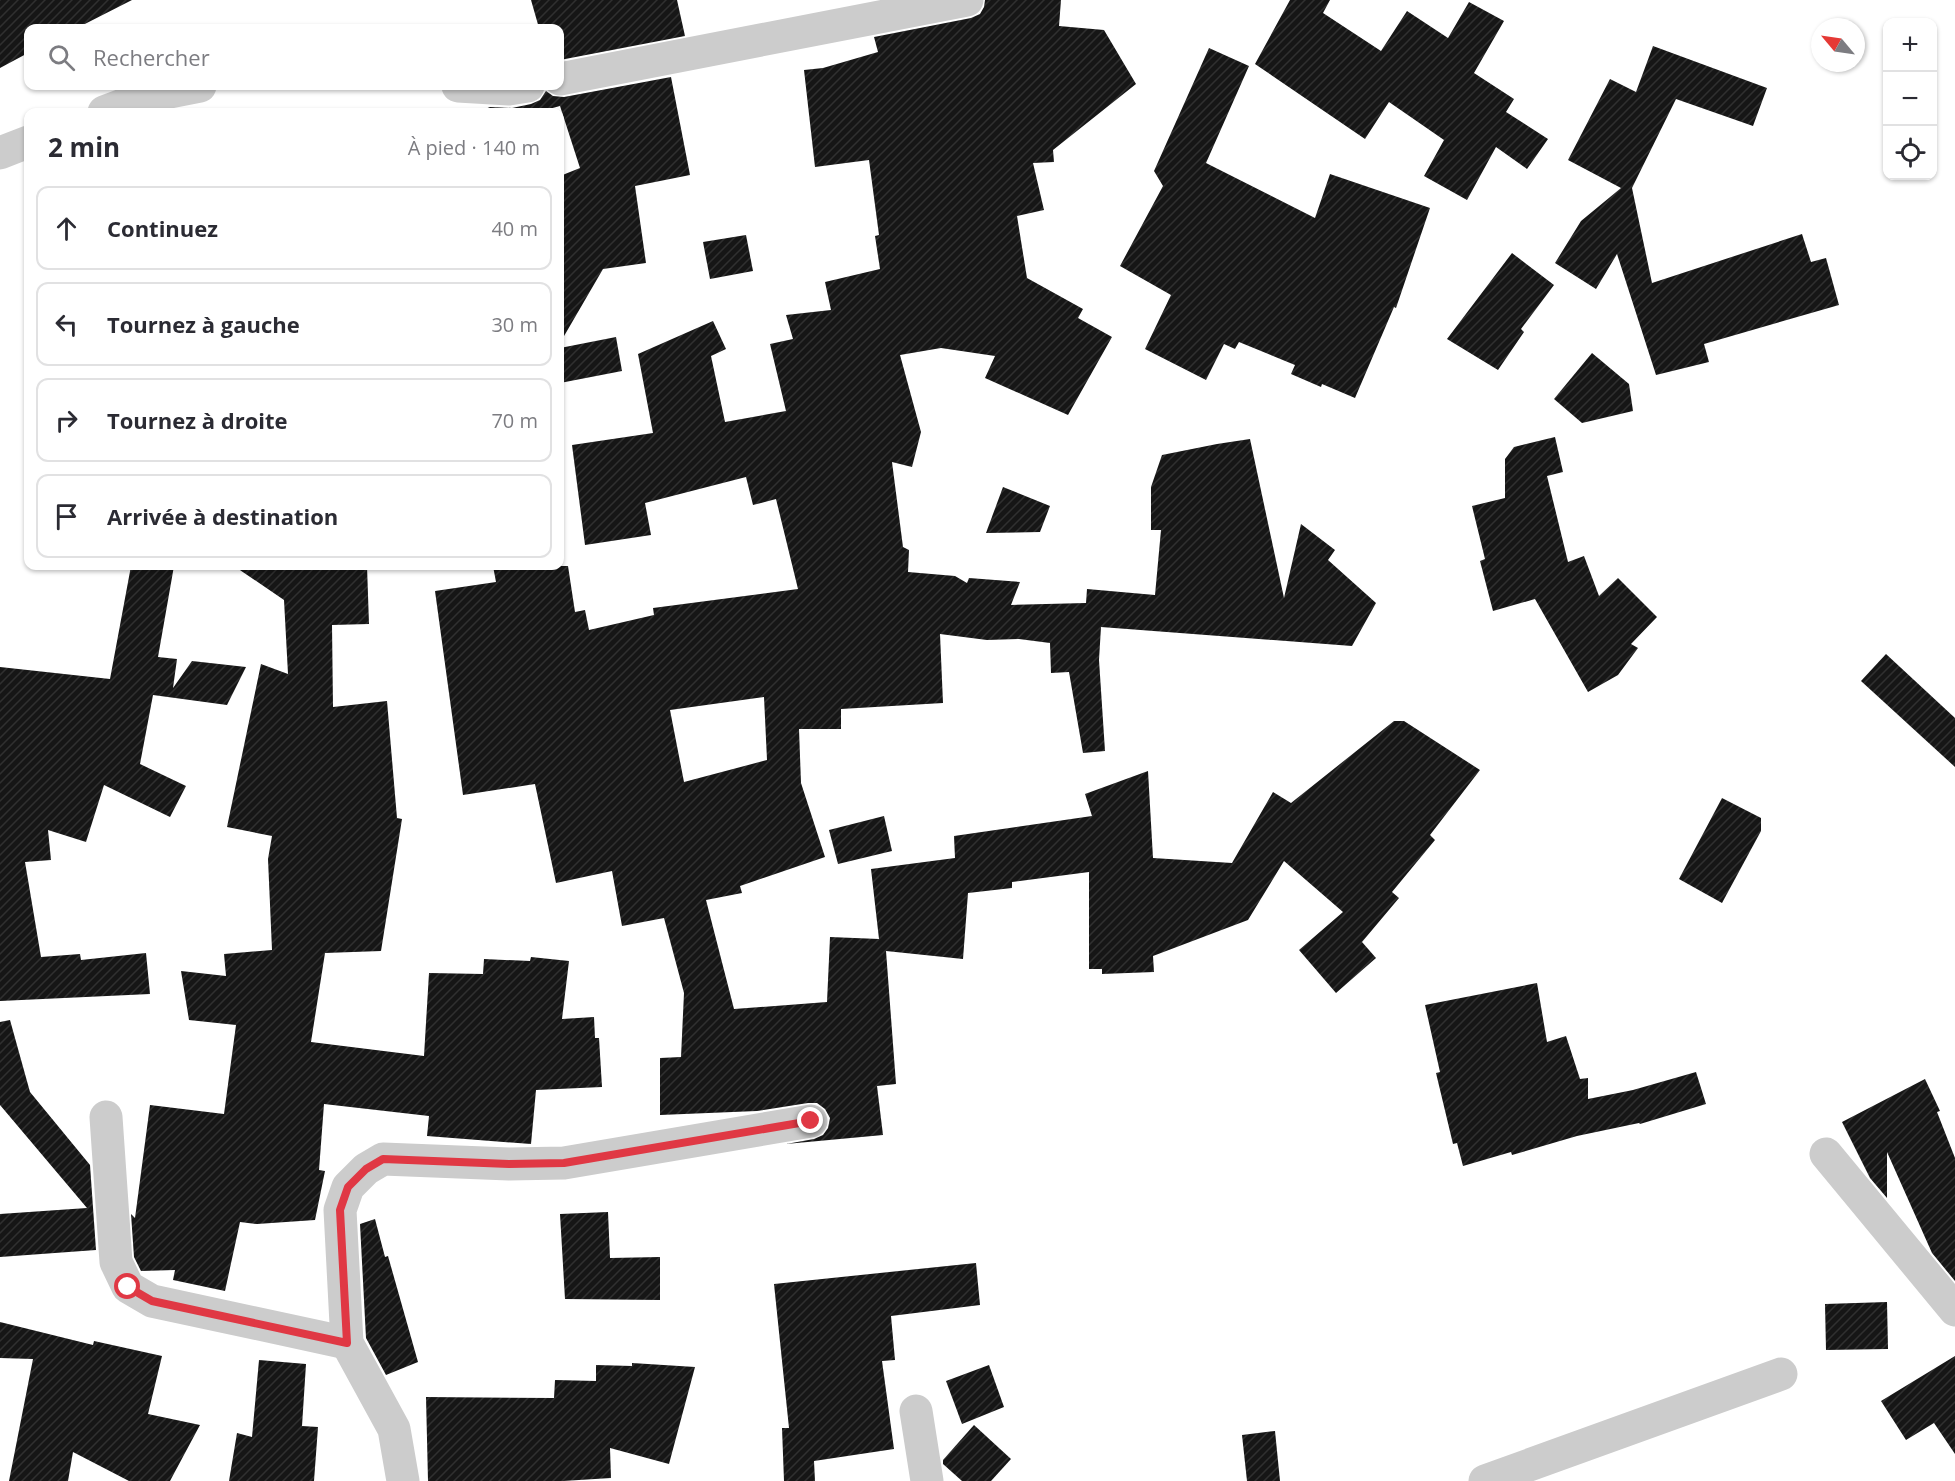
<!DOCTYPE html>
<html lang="fr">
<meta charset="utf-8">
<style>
body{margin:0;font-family:"Open Sans",sans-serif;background:#f2f2f3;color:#2b2b33}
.controls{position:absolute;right:18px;top:18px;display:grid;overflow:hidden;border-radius:12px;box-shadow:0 2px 4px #0004}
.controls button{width:54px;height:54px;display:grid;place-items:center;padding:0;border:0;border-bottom:2px solid #e1e1e2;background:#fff;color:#2b2b33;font:30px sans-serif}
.compass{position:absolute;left:1811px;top:18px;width:54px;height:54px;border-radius:50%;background:#fff;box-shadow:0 2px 4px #0004;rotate:299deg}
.stop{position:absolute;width:18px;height:18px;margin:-14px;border:4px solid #e03844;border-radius:50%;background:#fff}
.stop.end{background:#e03844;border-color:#fff;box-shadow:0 2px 6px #0008}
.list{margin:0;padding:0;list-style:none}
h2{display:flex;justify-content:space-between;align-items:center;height:78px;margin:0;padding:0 24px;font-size:26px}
h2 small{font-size:20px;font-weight:400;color:#7c7c81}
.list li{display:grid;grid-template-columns:39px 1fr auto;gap:18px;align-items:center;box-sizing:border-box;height:84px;margin:0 12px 12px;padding:0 12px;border:2px solid #e1e1e2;border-radius:12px}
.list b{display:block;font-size:22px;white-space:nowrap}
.list em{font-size:20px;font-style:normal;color:#7c7c81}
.icon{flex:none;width:33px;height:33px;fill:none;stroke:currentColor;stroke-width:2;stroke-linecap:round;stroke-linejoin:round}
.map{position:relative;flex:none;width:1955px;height:1481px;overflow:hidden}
.search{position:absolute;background:#fff;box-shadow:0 2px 4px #0004;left:24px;top:24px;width:540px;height:66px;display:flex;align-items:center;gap:15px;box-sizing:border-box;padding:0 21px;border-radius:12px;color:#7c7c81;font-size:22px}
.panel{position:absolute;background:#fff;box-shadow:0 2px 4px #0004;left:24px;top:108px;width:540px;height:462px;border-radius:12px}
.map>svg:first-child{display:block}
.building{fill:url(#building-hatch);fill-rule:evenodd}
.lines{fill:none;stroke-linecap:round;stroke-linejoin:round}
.minor{stroke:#ccc;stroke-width:33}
.route{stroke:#e03844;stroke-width:8}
</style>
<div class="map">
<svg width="1955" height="1481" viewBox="0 0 1955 1481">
<defs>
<pattern id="building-hatch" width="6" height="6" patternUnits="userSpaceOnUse" patternTransform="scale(1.5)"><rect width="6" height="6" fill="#161616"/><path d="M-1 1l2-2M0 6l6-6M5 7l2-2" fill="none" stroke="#303030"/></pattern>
</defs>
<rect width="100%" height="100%" fill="#fff"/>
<!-- building -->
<g class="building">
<polygon points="0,0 132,0 77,28 28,28 28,53 0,68"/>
<polygon points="531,0 677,0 685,36 560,60 560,28 539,28"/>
<path d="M985 0H1061L1059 26 1104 30 1136 84 1053 150 1054 162 1033 163 1044 210 1017 216 1027 278 1083 309 1078 318 1112 337 1068 415 985 378 995 356 941 348 900 355 921 432 912 467 892 462 903 547 909 550 908 572 955 576 967 583 969 578 1020 582 1011 605 1086 603 1087 589 1155 595 1161 530H1151V487L1162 455 1217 444 1250 439 1284 598 1301 524 1335 550 1328 560 1376 603 1352 646 1101 627 1099 660 1105 751 1083 753 1069 672 1051 673 1050 643 1019 639 987 640 940 634 943 703 841 709V729H799L801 783 825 857 740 886 742 893 706 900 734 1009 827 1002 830 937 879 939 871 869 955 858 954 836 1092 816 1085 794 1148 771 1153 858 1232 863 1273 792 1291 803 1394 721H1404L1480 770 1430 835 1435 840 1392 892 1399 898 1362 942 1376 958 1336 993 1299 950 1343 912 1284 861 1248 920 1153 956 1154 972 1102 974V969H1089V872L1012 882V888L968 893 963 959 886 951 896 1084 877 1086 883 1135 786 1144 814 1139 823 1135 828 1128 830 1118 825 1109 817 1103H808L757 1111 660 1115V1058L681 1057 684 993 664 918 622 926 612 871 556 883 535 784 463 795 435 591 496 582 493 566H568L575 612 585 610 589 630 654 615 653 608 798 589 776 499 753 505 746 477 645 503 651 535 585 545 572 445 653 433 638 354 713 321 726 349 711 356 725 422 786 411 770 344 793 339 786 315 831 310 825 282 880 269 875 236 879 235 869 160 815 167 804 70 823 68 878 52 874 37 971 18 980 14 984 7ZM764 697 767 760 684 782 670 710Z"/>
<polygon points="1290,0 1330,0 1323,13 1381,51 1407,11 1448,38 1469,2 1504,21 1474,73 1514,99 1506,112 1548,139 1527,169 1496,147 1467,200 1424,176 1444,140 1389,102 1365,139 1255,64"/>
<polygon points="1653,46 1767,88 1753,126 1676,99 1632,188 1652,283 1802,234 1811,262 1826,258 1839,305 1704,344 1709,362 1656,375 1617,254 1596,289 1555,263 1581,221 1621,188 1568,160 1610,79 1636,92"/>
<polygon points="1209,48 1249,66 1206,163 1315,218 1330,174 1430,208 1396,308 1394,307 1355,398 1322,384 1321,387 1291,374 1295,365 1239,342 1235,349 1224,344 1206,380 1145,349 1171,295 1120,266 1163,186 1154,171"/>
<polygon points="671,77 690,175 635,186 646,263 603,269 560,343 560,176 580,168 560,106 538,112 478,112 490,107 512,108 531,104 540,100 546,91 553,96 564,97"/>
<polygon points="746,235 753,271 710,279 703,242"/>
<polygon points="1512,253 1554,285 1521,329 1524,332 1498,370 1447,339"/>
<polygon points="616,337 622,371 560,383 560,348"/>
<polygon points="1592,353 1629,384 1633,411 1582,423 1554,399"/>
<polygon points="1555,437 1563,472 1547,476 1568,562 1584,556 1599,596 1618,578 1657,617 1631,644 1638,648 1618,675 1588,692 1535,599 1493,611 1480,561 1485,559 1472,506 1505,498 1505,459 1514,447"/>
<polygon points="1003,487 1050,506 1040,532 986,533"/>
<polygon points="131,566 174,566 158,657 177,659 173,688 192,661 246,667 227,705 153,695 140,764 186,786 170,817 104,785 86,842 48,830 51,860 25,862 41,957 80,954 81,960 146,953 150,994 0,1001 0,667 110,679"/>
<polygon points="234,566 367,566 369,624 332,625 333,707 387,701 397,818 402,819 381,951 325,953 311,1042 424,1056 429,973 483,974 484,959 530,961 531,957 569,961 562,1019 594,1017 595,1038 599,1038 602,1087 536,1090 531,1144 427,1136 429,1116 324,1104 319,1170 325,1171 315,1220 257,1224 240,1222 225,1291 173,1280 175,1270 141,1271 134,1257 131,1214 135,1218 150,1105 224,1114 236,1025 189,1020 181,971 226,976 224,954 272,950 268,859 272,836 227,827 261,664 288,674 284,600"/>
<polygon points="1886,654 1955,718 1955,767 1861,681"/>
<polygon points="1722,798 1761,818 1761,831 1722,903 1679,879"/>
<polygon points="884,816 892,851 838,864 829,830"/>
<polygon points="1537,983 1547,1042 1566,1036 1580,1079 1588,1078 1588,1099 1633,1090 1696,1072 1706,1104 1640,1124 1639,1123 1577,1136 1512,1155 1511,1152 1463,1166 1457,1143 1453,1144 1436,1073 1440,1072 1425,1005"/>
<polygon points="10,1020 30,1092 90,1165 96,1250 0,1257 0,1214 87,1208 0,1105 0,1022"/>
<polygon points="1925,1079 1940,1111 1937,1112 1955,1158 1955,1281 1932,1253 1887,1152 1887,1198 1870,1178 1842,1122"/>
<polygon points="608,1212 610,1258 660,1257 660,1300 565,1299 560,1214"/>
<polygon points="375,1219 385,1257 388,1256 418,1362 386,1375 366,1338 360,1224"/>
<polygon points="976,1263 980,1305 891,1316 895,1360 882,1361 894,1449 814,1461 815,1481 784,1481 782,1428 789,1428 774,1284"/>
<polygon points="1887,1302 1888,1349 1826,1350 1825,1304"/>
<polygon points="0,1322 93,1345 94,1341 162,1356 148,1414 200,1425 170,1481 129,1481 73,1452 68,1481 9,1481 33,1359 0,1358"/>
<polygon points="1955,1356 1955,1454 1934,1423 1906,1440 1881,1401"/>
<polygon points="259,1360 306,1364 302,1426 318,1427 314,1481 229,1481 237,1433 252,1437"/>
<polygon points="632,1363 695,1367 669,1464 610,1448 611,1478 563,1481 428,1481 426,1397 554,1398 555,1380 596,1381 596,1365 632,1366"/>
<polygon points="989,1365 1004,1407 962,1424 946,1381"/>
<polygon points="974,1425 1011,1459 991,1481 962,1481 943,1464 943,1460"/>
<polygon points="1275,1431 1280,1481 1247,1481 1242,1435"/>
</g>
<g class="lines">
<!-- minor -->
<g class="minor">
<polyline points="560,79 967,0"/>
<polyline points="458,86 509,89 528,86"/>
<polyline points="104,112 144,97 200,86"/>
<polyline points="0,153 28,142"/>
<polyline points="106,1117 116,1262 128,1287 152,1301 347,1343"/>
<polyline points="1826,1154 1955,1310"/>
<polyline points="916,1411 927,1481"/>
<polyline points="403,1481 394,1429 347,1343 340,1210 348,1187 366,1169 383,1159 509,1164 564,1163 811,1121"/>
<polyline points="1485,1481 1781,1374"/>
</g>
</g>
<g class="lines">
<!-- route -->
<polyline class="route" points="128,1287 152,1301 347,1343 340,1210 348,1187 366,1169 383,1159 509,1164 564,1163 811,1121"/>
</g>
</svg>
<div class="controls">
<button>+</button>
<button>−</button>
<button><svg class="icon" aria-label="locate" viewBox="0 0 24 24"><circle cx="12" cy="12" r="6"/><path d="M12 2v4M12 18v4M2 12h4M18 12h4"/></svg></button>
</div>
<svg class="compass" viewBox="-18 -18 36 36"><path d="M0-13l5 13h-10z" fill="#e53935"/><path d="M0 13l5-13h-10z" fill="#7c7c81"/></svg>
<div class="stop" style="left:128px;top:1287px"></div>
<div class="stop end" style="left:811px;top:1121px"></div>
<div class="search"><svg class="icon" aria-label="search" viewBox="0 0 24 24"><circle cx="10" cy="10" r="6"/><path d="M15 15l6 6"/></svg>Rechercher</div>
<section class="panel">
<h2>2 min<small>À pied · 140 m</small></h2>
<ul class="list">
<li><svg class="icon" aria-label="ahead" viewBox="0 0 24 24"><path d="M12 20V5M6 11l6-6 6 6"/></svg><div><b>Continuez</b></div><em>40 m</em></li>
<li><svg class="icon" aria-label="left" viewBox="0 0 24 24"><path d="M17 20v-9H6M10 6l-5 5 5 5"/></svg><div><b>Tournez à gauche</b></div><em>30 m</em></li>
<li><svg class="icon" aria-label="right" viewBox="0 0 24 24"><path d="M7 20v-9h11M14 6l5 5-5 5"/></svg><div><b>Tournez à droite</b></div><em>70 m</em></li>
<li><svg class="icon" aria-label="arrive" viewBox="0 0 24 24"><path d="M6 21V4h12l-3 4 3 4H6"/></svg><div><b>Arrivée à destination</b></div></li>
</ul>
</section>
</div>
